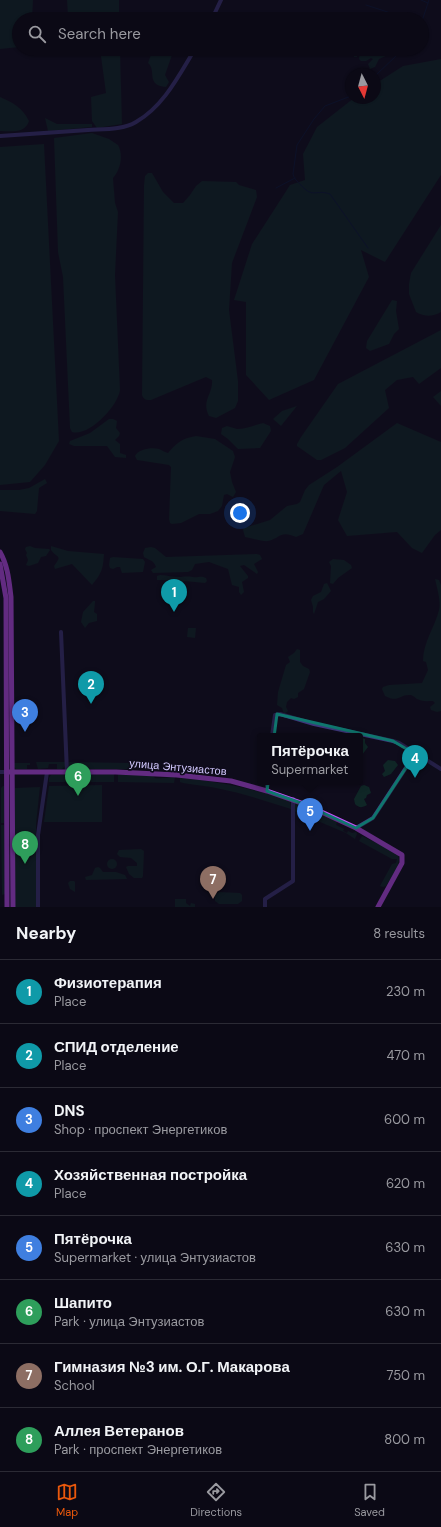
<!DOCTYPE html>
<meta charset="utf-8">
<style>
body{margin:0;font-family:"DM Sans",sans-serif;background:#14121e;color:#f1f3f6}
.compass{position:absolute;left:345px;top:68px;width:36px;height:36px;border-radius:50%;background:#0b0915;box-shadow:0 1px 3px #0004;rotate:174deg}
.you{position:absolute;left:240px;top:513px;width:14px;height:14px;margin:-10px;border:3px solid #fff;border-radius:50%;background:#1a73e8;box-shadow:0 0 0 6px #1a73e833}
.badge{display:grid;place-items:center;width:26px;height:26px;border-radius:50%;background:#ea580c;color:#fff;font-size:13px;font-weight:700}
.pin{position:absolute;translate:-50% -33px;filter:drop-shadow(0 1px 2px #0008)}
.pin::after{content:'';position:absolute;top:21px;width:14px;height:12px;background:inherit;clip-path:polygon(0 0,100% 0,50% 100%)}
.popup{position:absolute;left:257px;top:733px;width:106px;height:52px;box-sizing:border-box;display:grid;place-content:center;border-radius:4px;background:#0b0915;filter:drop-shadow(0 1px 3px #0005);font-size:13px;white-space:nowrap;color:#9a9aa0}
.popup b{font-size:15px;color:#f1f3f6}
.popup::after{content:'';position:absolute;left:50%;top:100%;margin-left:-8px;border:8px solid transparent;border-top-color:#0b0915}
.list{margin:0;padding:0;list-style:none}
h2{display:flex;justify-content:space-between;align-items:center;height:52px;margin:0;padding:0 16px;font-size:17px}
h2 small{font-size:13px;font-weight:400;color:#9a9aa0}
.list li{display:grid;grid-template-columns:26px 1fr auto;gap:12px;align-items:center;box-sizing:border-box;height:64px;padding:0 16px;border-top:1px solid #2b2a34}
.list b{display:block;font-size:15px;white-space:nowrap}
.list p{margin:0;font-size:13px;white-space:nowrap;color:#9a9aa0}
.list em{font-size:13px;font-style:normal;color:#9a9aa0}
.icon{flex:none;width:22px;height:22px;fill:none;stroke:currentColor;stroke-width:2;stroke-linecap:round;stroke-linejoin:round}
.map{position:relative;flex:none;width:441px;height:907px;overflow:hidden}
.search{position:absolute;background:#0b0915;box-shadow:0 1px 3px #0004;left:12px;right:12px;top:12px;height:44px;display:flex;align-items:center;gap:10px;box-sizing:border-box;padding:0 14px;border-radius:22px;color:#9a9aa0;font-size:15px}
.sheet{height:564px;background:#0b0915}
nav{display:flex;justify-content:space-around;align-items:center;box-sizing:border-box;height:56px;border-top:1px solid #2b2a34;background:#0b0915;font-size:11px;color:#9a9aa0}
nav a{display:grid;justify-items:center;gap:2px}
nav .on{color:#ea580c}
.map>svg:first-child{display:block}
.green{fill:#0f2626}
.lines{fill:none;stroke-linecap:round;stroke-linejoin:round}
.stream{stroke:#091738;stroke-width:1}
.minor{stroke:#3e377b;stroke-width:4}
.major{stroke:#c750fd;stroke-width:5}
.marked{fill:none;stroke:#0f766e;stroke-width:3;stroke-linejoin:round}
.labels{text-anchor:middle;stroke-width:3.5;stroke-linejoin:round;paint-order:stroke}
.street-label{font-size:11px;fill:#d1c8fe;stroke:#0f0c1c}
</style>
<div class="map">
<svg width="441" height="907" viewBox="0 0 441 907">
<rect width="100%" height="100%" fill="#0f0c1c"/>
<!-- green -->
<g class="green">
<polygon points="0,0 33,0 32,19 19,19 19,47 0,49"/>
<polygon points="67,0 119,0 119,19 95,19 95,17 71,19 68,16"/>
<polygon points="100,49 120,49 122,124 97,128 92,121 91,97 106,93"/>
<path d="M153 49H170L173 52 165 75 169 82 166 87C145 85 157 70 148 63Z"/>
<polygon points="354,49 389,49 390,54 379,59 375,67 370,69 368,64 373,59 371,58 366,61 361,61 359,59 360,52 358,52 357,57 354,57"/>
<polygon points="441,59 441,175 385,262 361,250 369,277 314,380 269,400 246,375 246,302 234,300 252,244 290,185 305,180 303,154 317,127 354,98 375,98 375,84 403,66"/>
<path d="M0 97C12 102 23 108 29 121 25 134 11 131 0 131Z"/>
<polygon points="45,118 57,124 92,124 92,127 48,131"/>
<path d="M92 133 109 139 118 145C124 156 120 170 113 178L115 203 118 212 115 275 120 390C118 406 89 437 72 432L70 428 63 277 58 252 54 138Z"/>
<polygon points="44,144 59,441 45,465 30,482 0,485 0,147"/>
<path d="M148 173H152L163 192 174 203H183L190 195 196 186 202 181 236 182 239 185 256 190 257 197 232 263 229 310 238 381V401L235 408 216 418 209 416C201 400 213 395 212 380L206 377 151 400C146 400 144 400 142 395L144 185 145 176Z"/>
<path d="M441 225V312C432 317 425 317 416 312L409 294V284L411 273Z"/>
<polygon points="392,300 397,301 396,311 399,329 394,334 389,344 370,351 366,348 367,341"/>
<polygon points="441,330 441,368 419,384 413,377 397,380 385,390 389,408 345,448 321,460 317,460 297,446 297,444 301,437 338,384"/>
<polygon points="441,391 441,406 433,397"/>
<polygon points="297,406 281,426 273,419 282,411"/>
<polygon points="109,419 113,419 117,421 116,428 120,433 119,436 115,440 120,444 120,453 126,455 126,458 115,457 107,446 74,446 69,444 70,441 90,433"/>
<path d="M263 423 270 426 271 431 260 448 238 449 228 439 221 434 222 428 227 426C230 427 234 428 237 429 246 429 254 425 263 423Z"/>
<path d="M397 423 441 442V530L435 535 422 553 412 548 397 532 347 536 338 520 347 492 341 471 324 485 303 534 296 537C280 530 281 538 268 541 264 542 250 538 245 537L243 530 244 528 270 520 287 506 297 504 300 502 305 490 309 485 337 467Z"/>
<path d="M196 436 215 439 233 451 235 457 230 472 232 482 236 492 233 497 227 494 224 495 222 506 218 511 210 514H199L181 523 172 524 170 523 169 519 171 467 169 465 137 460 135 456C138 449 152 447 159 449 163 451 165 452 168 453 176 443 183 438 196 436Z"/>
<polygon points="45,479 47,483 39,488 37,511 35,514 0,511 0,490 19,490 29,488"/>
<polygon points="30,546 35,548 49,549 50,550 46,556 41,557 38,563 29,566 26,565 28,560 26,555 27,553 25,549 26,547"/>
<path d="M51 546 68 551 104 554C103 569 102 573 92 585L72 564 55 569 54 566C63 554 57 559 51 550Z"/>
<path d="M151 547 155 548 166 557 257 554 260 555 262 559 254 564 258 572 257 574 244 565 240 566 248 576V578L242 582 244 592 241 595 239 592V587L232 585 228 569 209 562 195 564 192 570 188 572 153 573 151 570 156 567C154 560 148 560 144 557L143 553 145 548Z"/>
<polygon points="113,557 143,559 145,562 143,572 122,573 120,567 117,567 113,569 110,568 109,565 110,558"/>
<polygon points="333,559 344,560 351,565 352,568 338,578 333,584 330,583 331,566 329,562"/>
<path d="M160 575C165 575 172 577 177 577 184 577 186 576 193 577 198 578 201 575 206 578L207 581 205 583 184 581 178 585 170 582 169 580H157V576Z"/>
<path d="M435 579 439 580 441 585V711L437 712 431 710 430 707 435 703 433 701C428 701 423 702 417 699 414 697 413 695 409 695 399 695 398 703 385 696L382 689 383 687 389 685 422 683 428 670 426 662 423 661C423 642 435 627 439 610 441 601 437 588 435 579Z"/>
<polygon points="327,583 331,591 324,599 318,602 314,614 313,612 313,607 311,600 313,596 321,592 324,584"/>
<polygon points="93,601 95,601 95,603 94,612 97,614 97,621 89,623 85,628 81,622 83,612"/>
<polygon points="188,628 196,628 195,638 187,637"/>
<polygon points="297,649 300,650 300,662 303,666 309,669 310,672 304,689 298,693 298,697 294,699 291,698 287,702 286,707 288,711 284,714 282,708 277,705 278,692 286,665 290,662 288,657 294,653"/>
<polygon points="362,738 365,739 365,743 368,747 362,755 360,760 360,746 363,744"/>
<polygon points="388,760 395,761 398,765 391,774 384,777 382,774 385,771 383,765"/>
<polygon points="36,762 65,762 65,766 62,769 57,769 57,764 49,764 48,768 38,769"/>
<polygon points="69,762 130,763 130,768 128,769 71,769 69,767"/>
<polygon points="14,763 30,763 30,765 27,765 27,769 16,769 14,767"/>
<polygon points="114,774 114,782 49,782 49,778 51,775"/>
<path d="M118 774 153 776 155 778C162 779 168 777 175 777L174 783 118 782Z"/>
<path d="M180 778C217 781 252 789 287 799L290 802 291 809C266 801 242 793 216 788 209 786 184 784 180 782Z"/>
<polygon points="102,785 102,822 44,822 49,786"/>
<path d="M364 785 369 787 371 793 367 795 366 798 364 799 367 805C362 808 359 808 355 804L354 799 361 786Z"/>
<polygon points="3,786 4,786 4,823 1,823 1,788"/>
<polygon points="40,787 36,824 36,907 15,907 15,788"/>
<polygon points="295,802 337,822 336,825 344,829 343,831 347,833 348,831 352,833 356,832 357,834 355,839 346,833 294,811"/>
<polygon points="1,825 4,825 5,894 2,895"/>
<path d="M362 836 381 845 398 855C402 865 391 878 386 886L383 887 380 886 392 864 396 863 397 859H392L359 841Z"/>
<polygon points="141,849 144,851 143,876 142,878 134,878 129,874 126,867 128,866 137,866 137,863 131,858 120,857 117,854 119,850"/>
<circle cx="112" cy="864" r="5"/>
<polygon points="98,867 100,868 103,872 116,872 125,875 127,879 86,880 85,877 92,875 95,868"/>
<polygon points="70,881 74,881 75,882 75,892 70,889 68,883"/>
<polygon points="219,892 240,893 242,895 242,901 238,904 219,904 215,901 215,895"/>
<polygon points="175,899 186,899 186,903 190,906 191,903 195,904 195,907 175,907"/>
</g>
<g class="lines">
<!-- stream -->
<g class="stream">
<polyline points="421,0 428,3"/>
<polyline points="366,5 409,19"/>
<polyline points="422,21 429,0"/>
<polyline points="403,50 404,49"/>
<polyline points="375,76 397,55"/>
<path d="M351 96 325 106 314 119 297 145 293 174C294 179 297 181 301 185 313 199 316 189 330 194L368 248"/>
<polyline points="276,188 295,178"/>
</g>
<!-- minor -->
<g class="minor">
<polyline points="212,19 221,0"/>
<path d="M0 136C29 134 59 132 88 130 103 129 123 130 136 122 164 106 179 75 195 49"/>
<polyline points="61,632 67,772"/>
<polyline points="272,736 275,715 280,714 314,724 393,741 399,743 441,769"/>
<polyline points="0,772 7,772"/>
<polyline points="267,791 267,782"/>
<polyline points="356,828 373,818 415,754"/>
<polyline points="38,907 38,835 47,772"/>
<polyline points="265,907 265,899 293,881 293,799"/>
</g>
<!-- major -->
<g class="major">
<path d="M0 552C8 566 9 581 11 597L13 907"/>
<polyline points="0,564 6,598 7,907"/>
<polyline points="7,772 116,772 177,775 231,781 267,791 304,804 356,828 402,855 402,863 378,907"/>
</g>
</g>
<!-- marked area -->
<path d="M0 0H441V907H0ZM277 714 393 741 415 754 373 818 356 828 304 804 267 791Z" fill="#0f0c1c" fill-opacity=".55" fill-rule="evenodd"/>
<path class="marked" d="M277 714 393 741 415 754 373 818 356 828 304 804 267 791Z"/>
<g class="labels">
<!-- street labels -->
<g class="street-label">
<text transform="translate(178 767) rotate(5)" y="4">улица Энтузиастов</text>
</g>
</g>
</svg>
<svg class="compass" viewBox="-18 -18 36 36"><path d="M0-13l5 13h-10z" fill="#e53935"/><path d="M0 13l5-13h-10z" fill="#9a9aa0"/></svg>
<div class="you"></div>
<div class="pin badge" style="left:174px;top:612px;background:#0f9aa8">1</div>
<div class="pin badge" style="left:91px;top:704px;background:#0f9aa8">2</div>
<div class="pin badge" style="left:25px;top:732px;background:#3f7fe0">3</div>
<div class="pin badge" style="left:415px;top:778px;background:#0f9aa8">4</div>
<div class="pin badge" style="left:310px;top:831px;background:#3f7fe0">5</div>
<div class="popup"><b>Пятёрочка</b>Supermarket</div>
<div class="pin badge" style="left:78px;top:796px;background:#2e9e5b">6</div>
<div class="pin badge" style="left:213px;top:899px;background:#8d6e63">7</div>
<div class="pin badge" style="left:25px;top:864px;background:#2e9e5b">8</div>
<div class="search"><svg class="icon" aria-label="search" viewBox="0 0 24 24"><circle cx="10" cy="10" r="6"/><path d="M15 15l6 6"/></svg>Search here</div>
</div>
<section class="sheet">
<h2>Nearby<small>8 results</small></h2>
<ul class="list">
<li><span class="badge" style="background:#0f9aa8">1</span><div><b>Физиотерапия</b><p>Place</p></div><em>230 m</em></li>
<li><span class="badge" style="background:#0f9aa8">2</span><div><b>СПИД отделение</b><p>Place</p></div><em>470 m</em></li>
<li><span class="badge" style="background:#3f7fe0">3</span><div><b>DNS</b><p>Shop · проспект Энергетиков</p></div><em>600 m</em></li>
<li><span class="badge" style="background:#0f9aa8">4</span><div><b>Хозяйственная постройка</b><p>Place</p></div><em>620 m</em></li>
<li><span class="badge" style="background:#3f7fe0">5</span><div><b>Пятёрочка</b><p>Supermarket · улица Энтузиастов</p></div><em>630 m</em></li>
<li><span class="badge" style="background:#2e9e5b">6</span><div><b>Шапито</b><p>Park · улица Энтузиастов</p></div><em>630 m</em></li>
<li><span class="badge" style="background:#8d6e63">7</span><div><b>Гимназия №3 им. О.Г. Макарова</b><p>School</p></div><em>750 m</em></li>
<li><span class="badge" style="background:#2e9e5b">8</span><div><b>Аллея Ветеранов</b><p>Park · проспект Энергетиков</p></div><em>800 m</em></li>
</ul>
</section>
<nav>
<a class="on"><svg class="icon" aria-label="map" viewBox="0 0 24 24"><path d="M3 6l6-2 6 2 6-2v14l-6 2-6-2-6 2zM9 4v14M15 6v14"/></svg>Map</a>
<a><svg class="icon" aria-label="directions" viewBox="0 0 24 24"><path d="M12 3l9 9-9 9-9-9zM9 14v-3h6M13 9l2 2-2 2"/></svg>Directions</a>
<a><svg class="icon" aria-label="saved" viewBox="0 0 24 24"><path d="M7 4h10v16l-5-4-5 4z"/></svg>Saved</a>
</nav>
